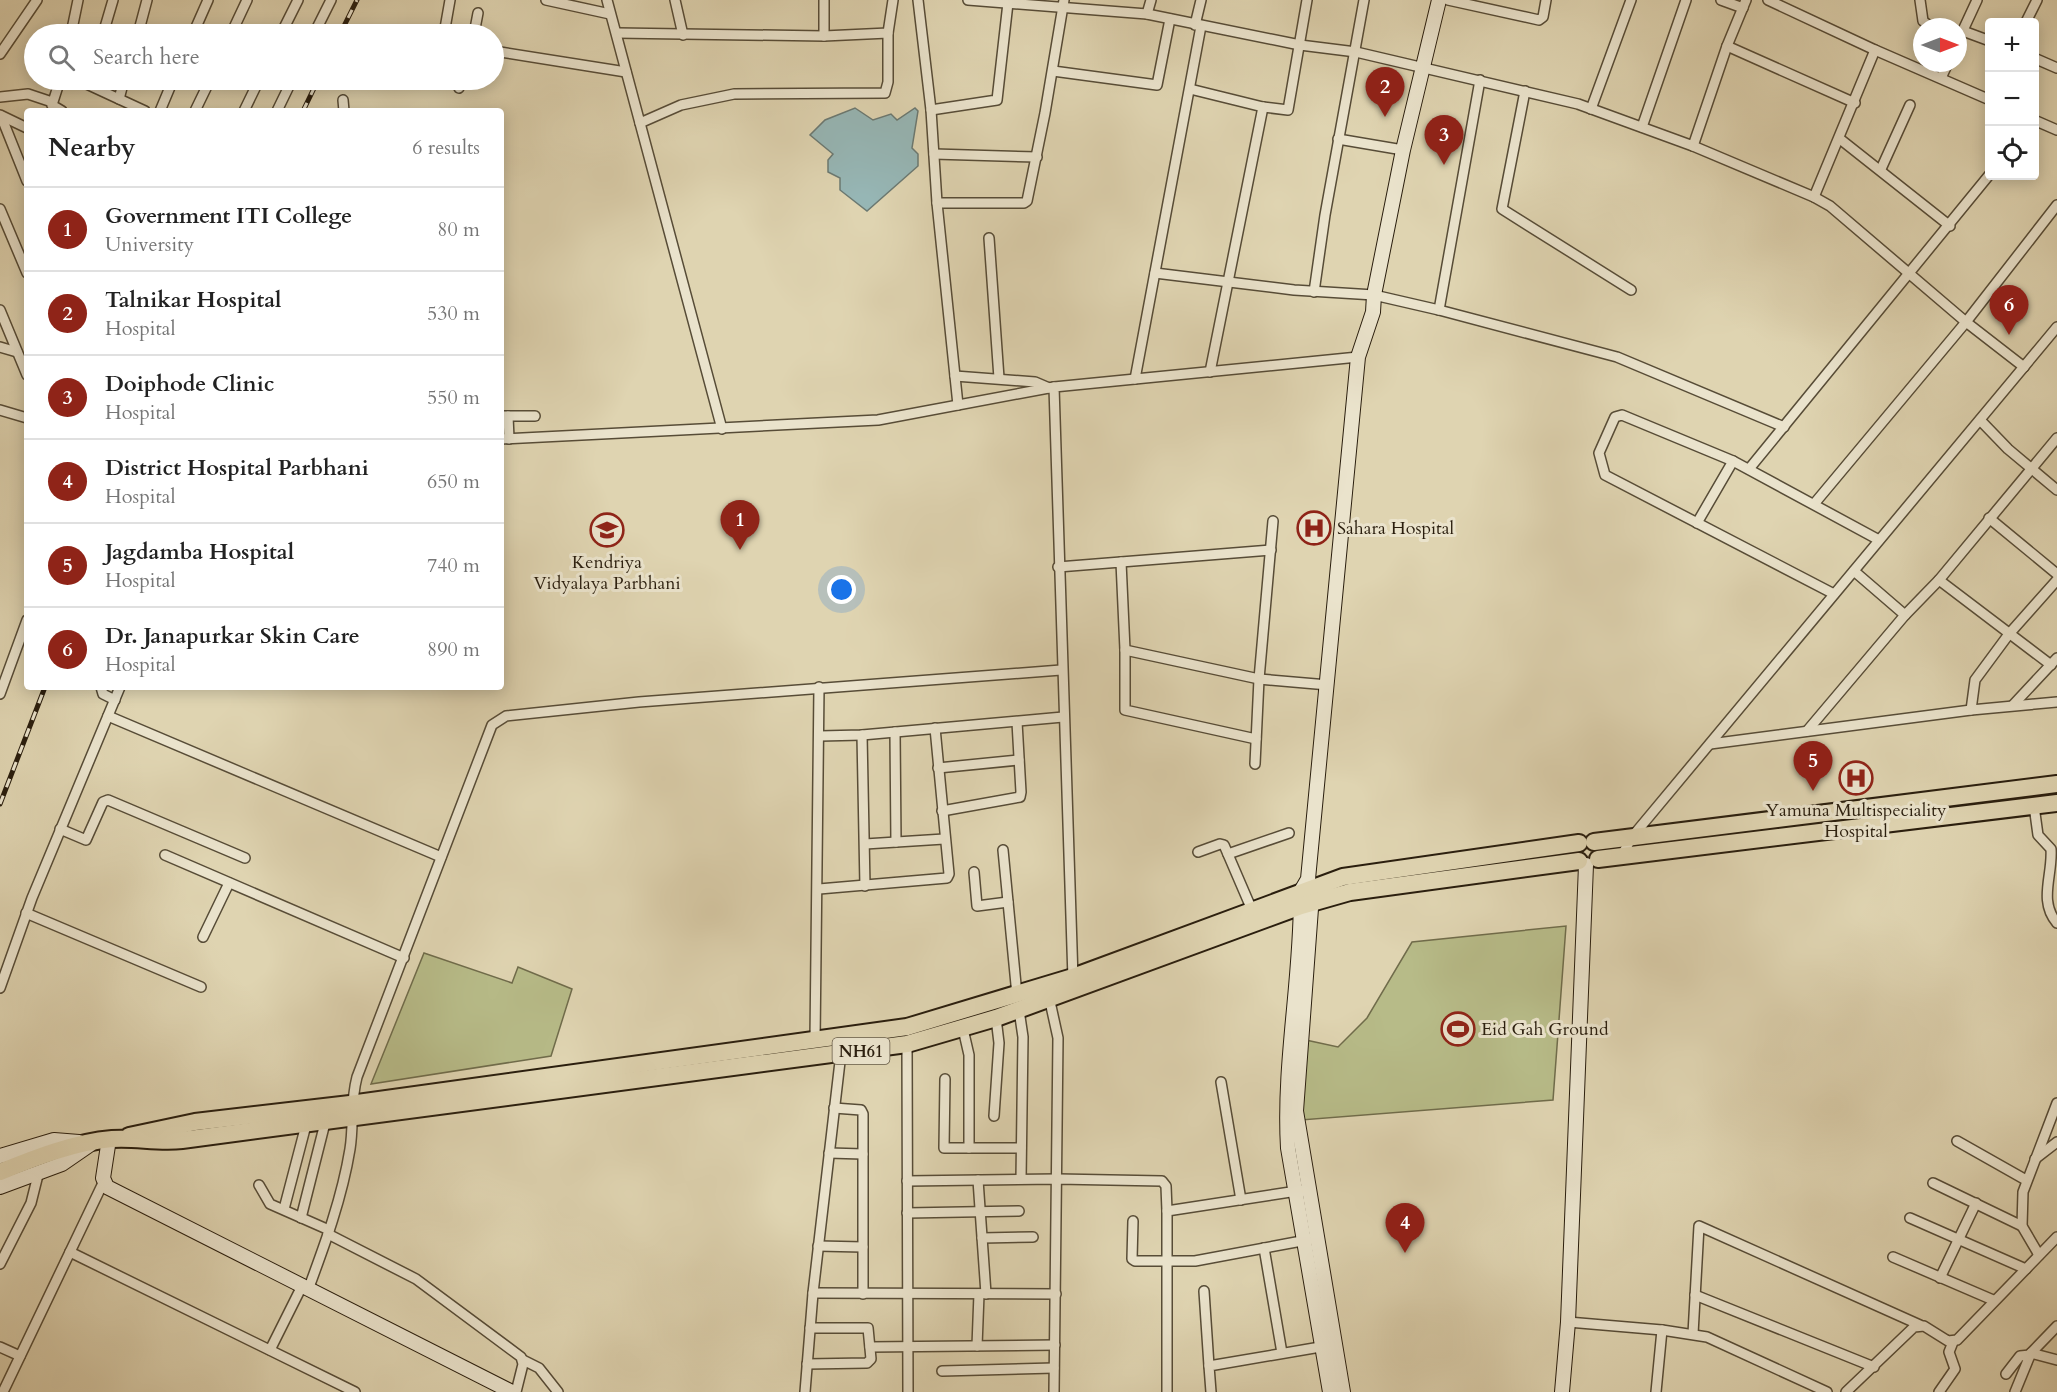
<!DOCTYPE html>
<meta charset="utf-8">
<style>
body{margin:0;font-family:Cardo,serif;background:#f6f6f6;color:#222}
.controls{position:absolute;right:18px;top:18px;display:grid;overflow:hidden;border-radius:6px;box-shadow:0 3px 15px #0003}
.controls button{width:54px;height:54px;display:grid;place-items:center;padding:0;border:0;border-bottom:2px solid #e0e0e0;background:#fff;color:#222;font:30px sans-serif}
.compass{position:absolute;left:1913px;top:18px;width:54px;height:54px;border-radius:50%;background:#fff;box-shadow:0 3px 15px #0003;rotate:90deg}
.you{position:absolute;left:842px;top:590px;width:21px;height:21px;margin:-15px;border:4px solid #fff;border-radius:50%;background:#1a73e8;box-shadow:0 0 0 9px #1a73e833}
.badge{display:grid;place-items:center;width:39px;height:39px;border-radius:50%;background:#8f2418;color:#fff;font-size:20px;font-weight:700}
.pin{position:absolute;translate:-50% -50px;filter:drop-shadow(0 2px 3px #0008)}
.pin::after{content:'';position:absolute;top:32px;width:21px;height:18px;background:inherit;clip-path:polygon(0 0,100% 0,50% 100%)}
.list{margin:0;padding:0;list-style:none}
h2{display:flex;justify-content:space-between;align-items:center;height:78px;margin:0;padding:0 24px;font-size:26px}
h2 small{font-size:20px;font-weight:400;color:#767676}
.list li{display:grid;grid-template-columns:39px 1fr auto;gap:18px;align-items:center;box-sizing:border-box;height:84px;padding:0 24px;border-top:2px solid #e0e0e0}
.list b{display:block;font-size:22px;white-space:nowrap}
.list p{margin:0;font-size:20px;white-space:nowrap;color:#767676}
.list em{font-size:20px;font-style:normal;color:#767676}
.icon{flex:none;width:33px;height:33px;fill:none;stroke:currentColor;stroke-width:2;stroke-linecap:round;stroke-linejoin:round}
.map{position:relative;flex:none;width:2057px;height:1392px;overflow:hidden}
.search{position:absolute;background:#fff;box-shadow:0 3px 15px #0003;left:24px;top:24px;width:480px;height:66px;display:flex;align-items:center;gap:15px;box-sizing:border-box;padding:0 21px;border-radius:33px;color:#767676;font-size:22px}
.panel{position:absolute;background:#fff;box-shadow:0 3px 15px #0003;left:24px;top:108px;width:480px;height:582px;border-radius:6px}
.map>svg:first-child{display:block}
.green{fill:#b7bb88;stroke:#706c4b;stroke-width:1.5}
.water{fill:#96b6b5;stroke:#6b7972;stroke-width:1.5}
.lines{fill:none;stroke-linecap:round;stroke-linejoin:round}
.street-casing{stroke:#574c37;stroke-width:12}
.secondary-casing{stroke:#2a1e0e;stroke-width:16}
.highway-casing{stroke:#2a1e0e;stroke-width:20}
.street{stroke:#eae3cc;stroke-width:9}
.secondary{stroke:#eae3cc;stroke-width:14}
.highway{stroke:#dfd4b1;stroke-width:16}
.rail-casing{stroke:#2a1e0e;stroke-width:5}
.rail{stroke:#eae3cc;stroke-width:3;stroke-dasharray:9;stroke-linecap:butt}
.labels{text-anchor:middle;stroke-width:6;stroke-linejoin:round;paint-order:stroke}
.shield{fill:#eae3cc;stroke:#645947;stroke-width:1.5}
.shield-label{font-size:16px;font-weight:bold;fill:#2a1e0e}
.poi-label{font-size:18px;fill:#2a1e0e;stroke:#eae3cc;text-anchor:start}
</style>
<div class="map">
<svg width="2057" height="1392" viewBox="0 0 2057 1392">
<rect width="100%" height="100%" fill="#dfd4b1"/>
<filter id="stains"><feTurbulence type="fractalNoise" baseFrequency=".00333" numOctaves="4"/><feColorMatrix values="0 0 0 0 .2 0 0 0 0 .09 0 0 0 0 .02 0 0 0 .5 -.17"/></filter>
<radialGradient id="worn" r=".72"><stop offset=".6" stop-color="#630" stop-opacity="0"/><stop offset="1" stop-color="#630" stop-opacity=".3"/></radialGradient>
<!-- green -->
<g class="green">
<polygon points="1566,926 1553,1100 1301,1120 1301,1039 1338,1047 1367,1018 1412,942"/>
<polygon points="424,953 512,983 518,967 572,989 551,1056 371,1084"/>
</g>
<!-- water -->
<polygon class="water" points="855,108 873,120 891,114 897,120 915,108 918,111 912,148 918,154 918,166 867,211 840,190 840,178 828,172 828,160 833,154 810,135 825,120"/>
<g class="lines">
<!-- street casing -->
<g class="street-casing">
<g id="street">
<polyline points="546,0 610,14"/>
<polyline points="607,0 722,429"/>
<polyline points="675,0 683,35"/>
<polyline points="824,0 824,36"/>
<polyline points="918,0 931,110 937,203 958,405"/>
<polyline points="968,0 1147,14 1300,45 1356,52 1578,104 1693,146 1727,46 1746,0"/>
<polyline points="1448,0 1539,20 1543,17 1546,0"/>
<polyline points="1721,0 1743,8"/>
<polyline points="1768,0 1875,50 1990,100"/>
<polyline points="1920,0 1923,21 1931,27"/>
<polyline points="1147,14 1151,0"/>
<polyline points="2026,22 2037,0"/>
<polyline points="1195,25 1201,0"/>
<polyline points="381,31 395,34"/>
<polyline points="1963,31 1990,41"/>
<polyline points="617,33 824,36 888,33 893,0"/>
<polyline points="71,34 78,0"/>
<polyline points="103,34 113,0"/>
<polyline points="138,34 147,0"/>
<polyline points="193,34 208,0"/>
<polyline points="231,34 247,0"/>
<polyline points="281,34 298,0"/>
<polyline points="314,34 331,0"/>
<polyline points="444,34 450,0"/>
<polyline points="474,34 478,13"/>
<polyline points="1958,41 1977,0"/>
<polyline points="1727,46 1855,103"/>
<polyline points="494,51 626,72"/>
<polyline points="0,54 37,0"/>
<polyline points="2034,58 2057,68"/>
<polyline points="1053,71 1157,85 1170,19"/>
<polyline points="1941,78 1948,63"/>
<polyline points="60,80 52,105 62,111"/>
<polyline points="78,80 145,111"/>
<polyline points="430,83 431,80"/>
<polyline points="459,88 462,80"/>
<polyline points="1190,89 1263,107 1288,110 1307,0"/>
<polyline points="1525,91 1502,209 1631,290"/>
<polyline points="0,97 28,94 52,102"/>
<polyline points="119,99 124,80"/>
<polyline points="343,100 344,111"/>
<polyline points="1591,109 1631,0"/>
<polyline points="931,110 997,100 1008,3"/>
<polyline points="160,111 173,80"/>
<polyline points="195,111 210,80"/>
<polyline points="244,111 259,80"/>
<polyline points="277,111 292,80"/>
<polyline points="0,115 27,128"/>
<polyline points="1,116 27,181"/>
<polyline points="2034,120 2057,130"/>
<polyline points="640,123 681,105 734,94 885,93 888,82 888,33"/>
<polyline points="1642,127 1686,0"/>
<polyline points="1338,139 1403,150"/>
<polyline points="1840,139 1950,226"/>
<polyline points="1693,146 1814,197 1830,206 1966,322 2024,367"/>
<polyline points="934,154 1037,157"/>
<polyline points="1881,169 1910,105"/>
<polyline points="1814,197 1875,50"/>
<polyline points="937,203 1024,203 1027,201 1045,113 1064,0"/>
<polyline points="0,209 27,273"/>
<polyline points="989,238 999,378"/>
<polyline points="1155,273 1294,290 1374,295 1439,310 1617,357 1784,427"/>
<polyline points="1314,292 1325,215 1364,0"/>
<polyline points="0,310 27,375"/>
<polyline points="1439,310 1480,80"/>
<polyline points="0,347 17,352"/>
<polyline points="1210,372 1263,107"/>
<polyline points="955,376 1035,382 1049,388"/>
<polyline points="1135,379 1201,26"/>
<polyline points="0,410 27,418"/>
<polyline points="501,416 535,416"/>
<polyline points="508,416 509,439"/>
<polyline points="1980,420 2008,449 2057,490"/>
<polyline points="501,439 878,420 1054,387"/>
<polyline points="1749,469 1990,174"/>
<polyline points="1814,504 1966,322 2057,205"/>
<polyline points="1989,518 2057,574"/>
<polyline points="1697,523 1733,461"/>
<polyline points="1121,562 1271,550"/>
<polyline points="1058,567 1121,562 1125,650 1259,679 1328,685"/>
<polyline points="1854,571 1905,615"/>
<polyline points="1939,580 2051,665"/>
<polyline points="1834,594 1605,475 1599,453 1615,417 1622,415 1733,461 1879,540"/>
<polyline points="1125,650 1125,710 1256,739"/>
<polyline points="101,687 103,694 115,700"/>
<polyline points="0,694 27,620"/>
<polyline points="2013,705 2057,658"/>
<polyline points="1971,710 1975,680 2009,634 2057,580"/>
<polyline points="108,716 441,857"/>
<polyline points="1807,731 1905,615 1939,580 2057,438"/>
<polyline points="895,732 896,842"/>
<polyline points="862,735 865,886"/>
<polyline points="820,736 862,735 1063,717"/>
<polyline points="1710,744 1971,710 2057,702"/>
<polyline points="1255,764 1259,679 1273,521"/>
<polyline points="938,768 1019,760"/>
<path d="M2034 806 2038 835 2051 849C2053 875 2038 901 2057 923"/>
<polyline points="942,811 1020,797 1021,792 1017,722"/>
<polyline points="60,829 86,840 103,802 108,800 245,858"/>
<polyline points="865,844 944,839"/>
<polyline points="1003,850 1017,995"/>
<polyline points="1198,852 1220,844 1224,845 1252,910"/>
<polyline points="1228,854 1289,833"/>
<polyline points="165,855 404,958"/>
<polyline points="1621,857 1632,837 2057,327"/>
<polyline points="974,872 977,906 1008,902"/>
<polyline points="819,889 947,878 949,874 935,728"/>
<polyline points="26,913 201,987"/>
<polyline points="203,937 229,883"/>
<polyline points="1073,979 1054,387 1358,357"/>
<polyline points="0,988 32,898 120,687"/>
<polyline points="1049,997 1058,1038 1054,1392"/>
<polyline points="1019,1010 1023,1037 1021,1179"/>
<polyline points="963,1029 969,1055 969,1148"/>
<polyline points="815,1040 819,687"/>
<polyline points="907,1044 908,1392"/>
<polyline points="945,1079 944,1148 1021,1148"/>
<polyline points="1221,1082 1241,1200"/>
<polyline points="834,1108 861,1110 863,1114 863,1294"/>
<polyline points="994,1116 999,1043 996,1018"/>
<polyline points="1957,1141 2026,1180"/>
<polyline points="829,1153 863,1154"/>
<polyline points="2035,1159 2057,1142"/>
<polyline points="978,1180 986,1294"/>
<polyline points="907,1181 1058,1179 1162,1181 1166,1186 1167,1211"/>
<polyline points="1933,1183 2022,1226"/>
<polyline points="259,1185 270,1204 329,1230"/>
<polyline points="284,1209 306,1125"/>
<polyline points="907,1213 1019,1211"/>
<polyline points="301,1218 325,1123"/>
<polyline points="1910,1218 2026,1269"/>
<polyline points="1133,1221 1132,1259 1135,1261 1195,1261 1307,1240"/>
<polyline points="328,1234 416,1279 521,1357 523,1364 516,1392"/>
<polyline points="982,1238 1033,1237"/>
<polyline points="818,1246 863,1247"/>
<polyline points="1264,1248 1282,1353"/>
<polyline points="70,1252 355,1392"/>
<polyline points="2039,1255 2022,1226 2023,1192 2057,1103"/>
<polyline points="1893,1257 1993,1300"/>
<polyline points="0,1264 31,1203 39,1171"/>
<polyline points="1940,1278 1976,1203"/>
<path d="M308 1290C325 1244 342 1198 350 1149 354 1124 350 1103 357 1077L492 725 506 716 639 702 1061 670"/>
<polyline points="1204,1291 1209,1366"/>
<polyline points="813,1293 1056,1294"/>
<polyline points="1695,1295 1874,1367"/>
<polyline points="1568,1322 1662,1330"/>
<polyline points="2057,1326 2031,1353 2057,1360"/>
<polyline points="1693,1334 1699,1226 1920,1325"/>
<polyline points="977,1346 979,1294"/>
<polyline points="0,1347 20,1356"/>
<polyline points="870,1347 1055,1345"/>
<polyline points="270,1350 302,1286"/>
<polyline points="523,1360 539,1368 558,1392"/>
<polyline points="807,1364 867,1363 871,1359 868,1328 810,1328"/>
<polyline points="942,1371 1054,1368"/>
<polyline points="2006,1374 2020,1356 2030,1355"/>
<polyline points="3,1392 103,1183"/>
<polyline points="805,1392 813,1293 841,1053"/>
<polyline points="1167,1392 1167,1211 1310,1189"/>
<polyline points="1211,1392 1209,1366 1326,1346"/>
<polyline points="1656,1392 1662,1330 1707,1337 1827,1392"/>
<polyline points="1846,1392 1914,1327 1924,1326 1948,1341 1957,1340 2057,1237"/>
<polyline points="1939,1392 1955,1369 1949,1352 1953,1342"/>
<polyline points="2015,1392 2031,1353"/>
</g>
</g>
<!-- secondary casing -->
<g class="secondary-casing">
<g id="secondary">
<polyline points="1312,895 1296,1111 1343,1392"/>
<polyline points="109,1139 103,1178 107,1187 512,1392"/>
<polyline points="0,1156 54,1140 79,1142"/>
<polyline points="0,1187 62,1164 91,1144"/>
<path d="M1330 1392 1288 1148C1283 1062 1302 977 1301 891L1308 879 1358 357 1373 312 1374 295 1403 150 1439 0"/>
<polyline points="1562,1392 1568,1322 1586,865"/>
</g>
</g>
<!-- highway casing -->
<g class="highway-casing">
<g id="highway">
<polyline points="1594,842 2057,784"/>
<polyline points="1598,859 2057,803"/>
<polyline points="129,1136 195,1122 350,1104 907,1027 1073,977 1343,877 1579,843"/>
<path d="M0 1172C34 1158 75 1142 112 1139 135 1137 158 1143 182 1140L907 1044 996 1018 1301 906 1350 892 1579 861"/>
</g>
</g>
<!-- street -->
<use href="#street" class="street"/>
<!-- secondary -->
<use href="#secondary" class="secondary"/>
<!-- highway -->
<use href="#highway" class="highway"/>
<!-- rail casing -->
<g class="rail-casing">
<g id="rail">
<polyline points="340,34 357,0"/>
<polyline points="303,111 318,80"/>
<polyline points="0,804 45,687"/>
</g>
</g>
<!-- rail -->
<use href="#rail" class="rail"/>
</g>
<!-- icons -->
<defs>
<g id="hospital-ring" transform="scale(1.725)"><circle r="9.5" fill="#eae3cc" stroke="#8f2418" stroke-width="1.5"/><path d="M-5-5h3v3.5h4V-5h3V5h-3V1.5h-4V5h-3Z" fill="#8f2418"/></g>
<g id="school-ring" transform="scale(1.725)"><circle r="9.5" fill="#eae3cc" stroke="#8f2418" stroke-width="1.5"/><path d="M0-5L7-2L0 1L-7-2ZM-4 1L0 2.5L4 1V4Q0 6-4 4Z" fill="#8f2418"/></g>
<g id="stadium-ring" transform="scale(1.725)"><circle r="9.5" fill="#eae3cc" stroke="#8f2418" stroke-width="1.5"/><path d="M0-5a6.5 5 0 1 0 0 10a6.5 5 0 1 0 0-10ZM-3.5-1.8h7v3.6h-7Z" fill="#8f2418"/></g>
</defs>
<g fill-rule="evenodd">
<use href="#hospital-ring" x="1314" y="528"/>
<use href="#school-ring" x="607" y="530"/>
<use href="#hospital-ring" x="1856" y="778"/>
<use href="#stadium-ring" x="1458" y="1029"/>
</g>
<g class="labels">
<!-- shield labels -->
<rect class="shield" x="832.5" y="1038" width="57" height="26" rx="4.5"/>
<g class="shield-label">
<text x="861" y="1057">NH61</text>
</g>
<!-- poi labels -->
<g class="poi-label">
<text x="1337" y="534">Sahara Hospital</text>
<text x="607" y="568" text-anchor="middle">Kendriya<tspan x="607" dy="21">Vidyalaya Parbhani</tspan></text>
<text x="1856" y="816" text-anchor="middle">Yamuna Multispeciality<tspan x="1856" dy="21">Hospital</tspan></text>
<text x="1481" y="1035">Eid Gah Ground</text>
</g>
</g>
<rect width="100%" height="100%" filter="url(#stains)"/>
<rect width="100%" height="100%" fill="url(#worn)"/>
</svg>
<div class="controls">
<button>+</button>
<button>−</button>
<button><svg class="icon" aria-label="locate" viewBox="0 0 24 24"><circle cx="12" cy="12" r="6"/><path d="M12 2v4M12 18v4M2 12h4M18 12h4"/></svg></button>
</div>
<svg class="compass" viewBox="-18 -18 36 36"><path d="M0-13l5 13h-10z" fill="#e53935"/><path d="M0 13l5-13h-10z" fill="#767676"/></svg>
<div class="you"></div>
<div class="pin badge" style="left:740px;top:550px">1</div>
<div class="pin badge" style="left:1385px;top:117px">2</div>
<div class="pin badge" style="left:1444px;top:165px">3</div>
<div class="pin badge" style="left:1405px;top:1253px">4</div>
<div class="pin badge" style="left:1813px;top:791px">5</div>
<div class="pin badge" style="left:2009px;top:335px">6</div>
<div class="search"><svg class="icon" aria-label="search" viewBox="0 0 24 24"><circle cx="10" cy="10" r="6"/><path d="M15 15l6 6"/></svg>Search here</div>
<section class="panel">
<h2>Nearby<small>6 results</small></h2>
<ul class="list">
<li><span class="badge">1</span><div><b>Government ITI College</b><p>University</p></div><em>80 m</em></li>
<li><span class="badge">2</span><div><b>Talnikar Hospital</b><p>Hospital</p></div><em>530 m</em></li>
<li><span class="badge">3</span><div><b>Doiphode Clinic</b><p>Hospital</p></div><em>550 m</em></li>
<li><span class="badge">4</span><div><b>District Hospital Parbhani</b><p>Hospital</p></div><em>650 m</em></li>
<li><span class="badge">5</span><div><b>Jagdamba Hospital</b><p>Hospital</p></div><em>740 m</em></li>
<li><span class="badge">6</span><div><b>Dr. Janapurkar Skin Care</b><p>Hospital</p></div><em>890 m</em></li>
</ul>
</section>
</div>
